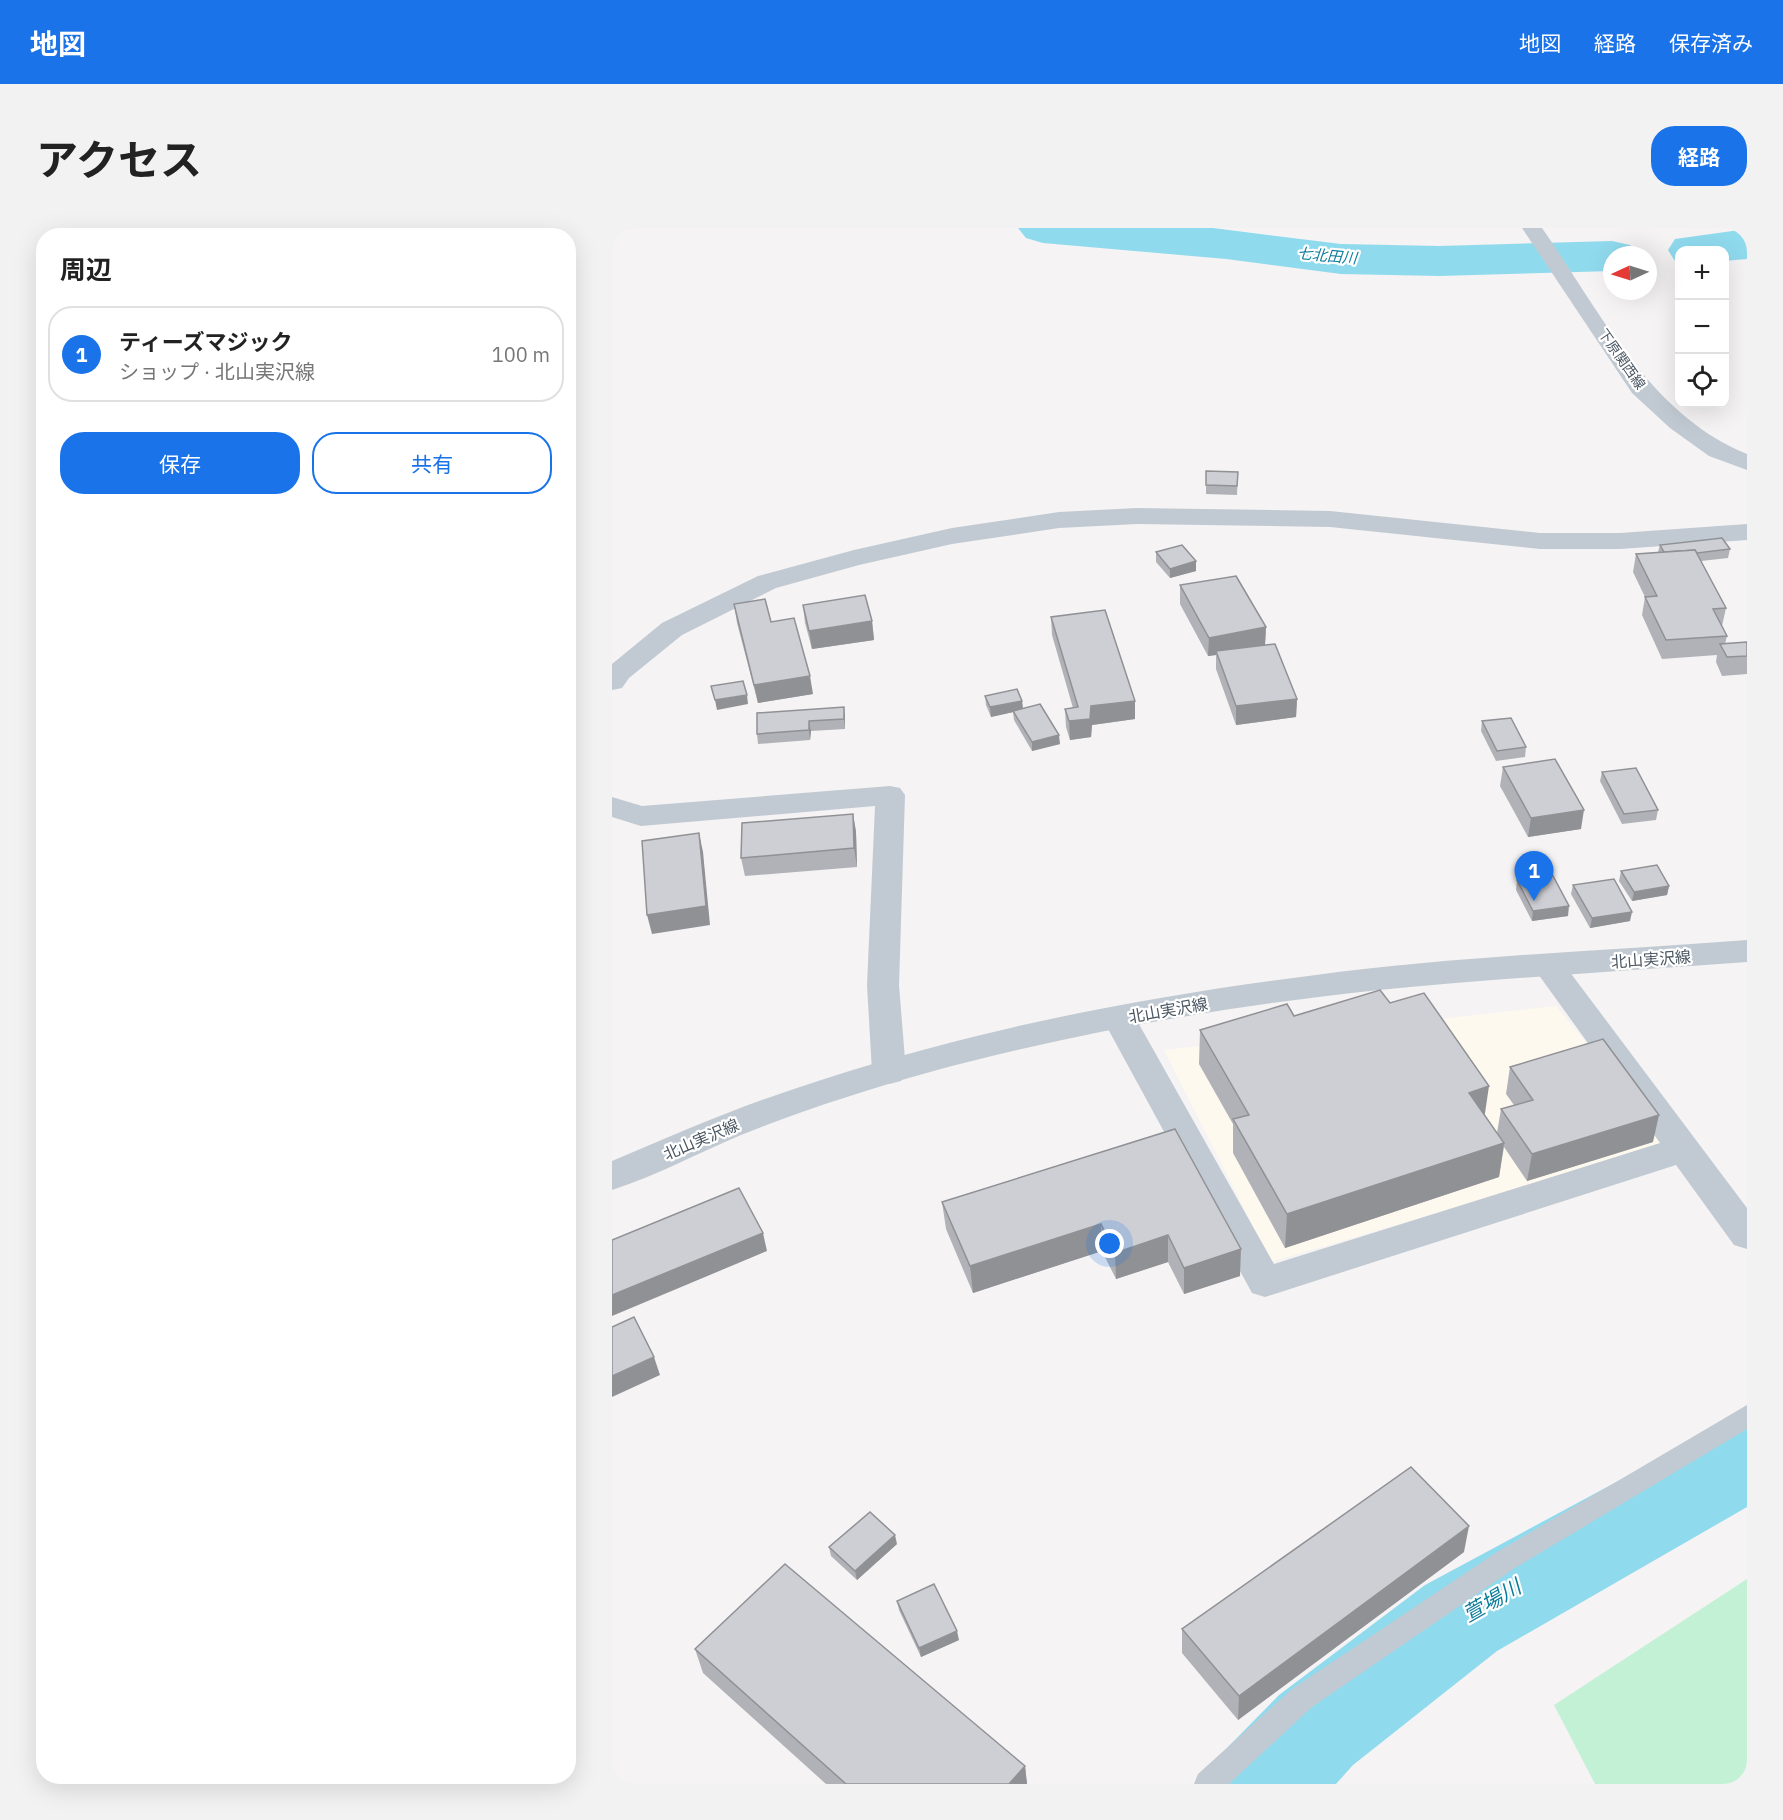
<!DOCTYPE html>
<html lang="ja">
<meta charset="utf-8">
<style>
body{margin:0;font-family:"IBM Plex Sans","Noto Sans JP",sans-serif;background:#f2f2f2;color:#222}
.controls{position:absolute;right:18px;top:18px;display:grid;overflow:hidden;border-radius:12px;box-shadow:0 6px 24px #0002}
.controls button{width:54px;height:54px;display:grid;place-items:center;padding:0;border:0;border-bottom:2px solid #e0e0e0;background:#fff;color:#222;font:30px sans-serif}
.compass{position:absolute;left:991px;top:18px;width:54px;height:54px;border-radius:50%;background:#fff;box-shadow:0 6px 24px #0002;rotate:266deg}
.you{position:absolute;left:498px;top:1016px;width:21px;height:21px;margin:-15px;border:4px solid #fff;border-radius:50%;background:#1a73e8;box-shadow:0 0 0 9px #1a73e833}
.badge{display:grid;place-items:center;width:39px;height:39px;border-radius:50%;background:#1a73e8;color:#fff;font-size:20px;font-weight:700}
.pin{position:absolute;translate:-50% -50px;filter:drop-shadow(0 2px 3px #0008)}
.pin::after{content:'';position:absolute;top:32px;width:21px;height:18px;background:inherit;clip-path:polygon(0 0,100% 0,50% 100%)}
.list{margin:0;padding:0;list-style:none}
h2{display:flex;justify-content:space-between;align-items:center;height:78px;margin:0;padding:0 24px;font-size:26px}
h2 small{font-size:20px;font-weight:400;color:#767676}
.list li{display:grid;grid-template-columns:39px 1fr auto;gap:18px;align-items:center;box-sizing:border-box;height:96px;margin:0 12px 12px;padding:0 12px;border:2px solid #e0e0e0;border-radius:24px}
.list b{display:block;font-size:22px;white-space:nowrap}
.list p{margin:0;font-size:20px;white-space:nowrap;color:#767676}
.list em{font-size:20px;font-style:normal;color:#767676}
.actions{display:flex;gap:12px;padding:18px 24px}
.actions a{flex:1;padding:14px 0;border:2px solid #1a73e8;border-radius:24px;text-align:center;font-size:21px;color:#1a73e8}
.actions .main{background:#1a73e8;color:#fff}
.icon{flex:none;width:33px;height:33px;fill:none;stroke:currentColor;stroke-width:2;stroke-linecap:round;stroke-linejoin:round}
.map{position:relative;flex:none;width:1135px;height:1556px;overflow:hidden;border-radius:24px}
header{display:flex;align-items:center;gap:36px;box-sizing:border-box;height:84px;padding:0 30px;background:#1a73e8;color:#fff}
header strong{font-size:28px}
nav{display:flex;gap:33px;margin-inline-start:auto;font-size:21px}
.intro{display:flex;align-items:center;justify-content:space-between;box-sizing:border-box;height:144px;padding:0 36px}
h1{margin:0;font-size:42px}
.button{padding:15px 27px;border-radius:24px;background:#1a73e8;color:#fff;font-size:21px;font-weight:700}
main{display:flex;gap:36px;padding:0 36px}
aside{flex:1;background:#fff;border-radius:24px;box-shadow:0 6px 24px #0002}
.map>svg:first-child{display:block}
.commercial{fill:#fdf9ef}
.green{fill:#c3f1d5}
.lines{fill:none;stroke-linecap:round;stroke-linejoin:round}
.river{fill:#90daee;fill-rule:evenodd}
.service{fill:#c1cad2;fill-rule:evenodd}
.minor{fill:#c1cad2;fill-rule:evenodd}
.tertiary{fill:#c1cad2;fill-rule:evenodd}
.wall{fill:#b0b2b7}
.shaded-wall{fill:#909195}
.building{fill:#cdcfd5;stroke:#909195;stroke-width:1.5}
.labels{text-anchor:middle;stroke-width:4.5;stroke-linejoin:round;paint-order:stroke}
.far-street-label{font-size:14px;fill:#4a5661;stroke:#fff}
.far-water-label{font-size:15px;font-style:italic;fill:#0c7c9b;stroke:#fff}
.street-label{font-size:16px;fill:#4a5661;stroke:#fff}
.near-water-label{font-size:21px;font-style:italic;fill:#0c7c9b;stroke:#fff}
</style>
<header>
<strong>地図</strong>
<nav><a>地図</a><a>経路</a><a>保存済み</a></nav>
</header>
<div class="intro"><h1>アクセス</h1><a class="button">経路</a></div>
<main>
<aside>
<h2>周辺<small></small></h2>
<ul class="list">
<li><span class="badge">1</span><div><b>ティーズマジック</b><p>ショップ · 北山実沢線</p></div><em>100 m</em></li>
</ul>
<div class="actions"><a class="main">保存</a><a>共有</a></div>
</aside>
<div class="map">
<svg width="1135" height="1556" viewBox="0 0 1135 1556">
<rect width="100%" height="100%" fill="#f5f3f3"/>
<!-- commercial -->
<polygon class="commercial" points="944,778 1057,916 659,1034 552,822"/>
<!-- green -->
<polygon class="green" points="1135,1351 1135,1556 983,1556 942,1477"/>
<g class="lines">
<!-- river -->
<g class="river">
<polygon points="406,0 601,0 729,16 827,18 1000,13 1018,17 1024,27 1000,27 1000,43 827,48 729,46 614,31 431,15 414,10"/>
<polygon points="1135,1 1135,31 1112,33 1112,22 1068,22 1068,34 1063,33 1056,22 1063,11"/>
<polygon points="1135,1190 1135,1279 885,1423 741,1537 724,1556 601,1556 616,1519 667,1467 813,1357 1101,1202"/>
</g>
<!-- service -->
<polygon class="service" points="1135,1177 1135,1201 903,1340 700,1479 617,1556 582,1556 586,1546 680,1461 885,1324"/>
<!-- minor -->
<g class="minor">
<polygon points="525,280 718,283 928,305 1008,305 1135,296 1135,312 1008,321 928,321 718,299 525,296 447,300 340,316 247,337 164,360 70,407 17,450 10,460 0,462 0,436 50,395 146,348 242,322 340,300 447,284"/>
<polygon points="278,558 288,560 293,567 287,757 294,844 289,853 277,856 265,853 260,844 255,757 263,578 29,598 0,589 0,569 30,578"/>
<polygon points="937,728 948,731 1135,980 1135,1021 1122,1017 1064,937 653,1069 640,1065 490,790 495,782 507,778 519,782 662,1036 1048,915 921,739 926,731"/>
</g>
<!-- tertiary -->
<g class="tertiary">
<path d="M910 0H930C987 82 1038 187 1135 226V242L1097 228 1058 200 1020 165Z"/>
<path d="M1135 712V734C1012 743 889 750 767 762 616 778 465 804 318 844 254 862 191 882 129 907 86 925 44 948 0 962V933C59 908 118 882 179 862 349 804 526 769 704 747 847 728 991 723 1135 712Z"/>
</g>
</g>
<!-- wall -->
<g class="wall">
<polygon points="594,243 626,244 625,267 594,266"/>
<polygon points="1048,317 1118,321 1116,330 1089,333 1114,380 1110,398 1115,408 1113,416 1135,414 1135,446 1110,448 1104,434 1105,427 1050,431 1030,387 1033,369 1021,344 1024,326 1046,324"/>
<polygon points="544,324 584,343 558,350 544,334"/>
<polygon points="568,357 654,399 653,417 685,471 684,489 624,497 604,441 604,427 596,428 568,376"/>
<polygon points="122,376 159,394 201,466 146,475 125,395"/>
<polygon points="191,377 260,393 262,412 200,421 193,395"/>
<polygon points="439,389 523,491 480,497 479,509 458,512 454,499 453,481 461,480 440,407"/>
<polygon points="373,468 410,473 411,480 448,516 420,523 402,492 401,484 379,489 374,477"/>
<polygon points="145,485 233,488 233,501 199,503 198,512 146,516 145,506"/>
<polygon points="870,493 914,519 913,529 884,533 869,503"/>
<polygon points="891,539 969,601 916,609 888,558"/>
<polygon points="990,544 1046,582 1044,592 1010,596 988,553"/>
<polygon points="241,586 244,604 245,639 133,648 129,630"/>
<polygon points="1009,643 1057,658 1055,667 1020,673 1007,653"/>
<polygon points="905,652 956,688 920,693 904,662"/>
<polygon points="961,657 1018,693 978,700 959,666"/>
<polygon points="778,775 873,887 885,905 889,881 902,877 894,866 898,839 1041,914 915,953 892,919 887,949 673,1020 621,925 621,896 587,836 588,802 682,788"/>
<polygon points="563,901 628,1048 572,1066 556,1034 504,1051 490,1023 361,1065 334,1001 330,974"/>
<polygon points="285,1316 245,1352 219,1328 217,1319"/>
<polygon points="852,1324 626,1492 570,1425 570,1401"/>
<polygon points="285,1373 347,1412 309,1429 287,1382"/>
<polygon points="83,1421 413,1538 415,1556 214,1556 91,1445"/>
</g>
<!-- shaded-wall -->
<g class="shaded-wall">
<polygon points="584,333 584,343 558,350 558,341"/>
<polygon points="260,393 262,412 200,421 197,403"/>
<polygon points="654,399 653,417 604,423 604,427 596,428 597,410"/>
<polygon points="198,448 201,466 146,475 142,457"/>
<polygon points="135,467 136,476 105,482 103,472"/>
<polygon points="685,471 684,489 624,497 624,478"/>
<polygon points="410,473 411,482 379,489 378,479"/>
<polygon points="523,473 523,491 480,497 479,509 458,512 457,493 479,478"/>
<polygon points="232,479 233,488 233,501 232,491"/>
<polygon points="197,493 199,503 198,512 197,502"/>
<polygon points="447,507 448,516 420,523 420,514"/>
<polygon points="972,582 969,601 916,609 919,590"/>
<polygon points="241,586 244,604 245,639 242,620"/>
<polygon points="87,605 91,624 98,697 40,706 35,687"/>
<polygon points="1057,658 1055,667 1020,673 1022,664"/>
<polygon points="957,678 956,688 920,693 921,683"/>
<polygon points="1020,684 1018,693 978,700 980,690"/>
<polygon points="877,858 872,892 857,865"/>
<polygon points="1047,887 1041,914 915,953 920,926"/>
<polygon points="892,915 887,949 673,1020 675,986"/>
<polygon points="489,996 490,1023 361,1065 358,1038"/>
<polygon points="151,1005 155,1023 0,1088 0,1067"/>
<polygon points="556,1007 556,1034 504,1051 503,1025"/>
<polygon points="629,1021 628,1048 572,1066 572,1040"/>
<polygon points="42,1129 48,1147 0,1169 0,1148"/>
<polygon points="857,1298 852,1324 626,1492 627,1468"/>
<polygon points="283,1307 285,1316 245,1352 243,1343"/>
<polygon points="345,1403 347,1412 309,1429 307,1420"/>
<polygon points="413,1538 415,1556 397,1556"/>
</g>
<!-- building -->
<g class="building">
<polygon points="594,243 626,244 625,258 594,257"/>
<polygon points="1110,310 1118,321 1085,325 1083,322 1052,324 1048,317"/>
<polygon points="570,317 584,333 558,341 544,324"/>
<polygon points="1083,322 1114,380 1101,381 1115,408 1054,412 1033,369 1045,368 1024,326"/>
<polygon points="624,348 654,399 597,410 568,357"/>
<polygon points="253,367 260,393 197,403 191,377"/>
<polygon points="153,371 159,394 182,390 198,448 142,457 122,376"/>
<polygon points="493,382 523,473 479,478 478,491 457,493 453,481 466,479 439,389"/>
<polygon points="1135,414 1135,428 1115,429 1108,416"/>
<polygon points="663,416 685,471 624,478 604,423"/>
<polygon points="131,453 135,467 103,472 99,458"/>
<polygon points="405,461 410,473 378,479 373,468"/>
<polygon points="428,476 447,507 420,514 401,483"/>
<polygon points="232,479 232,491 197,493 197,502 145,506 145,485"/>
<polygon points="899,490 914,519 885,523 870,493"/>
<polygon points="943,531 972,582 919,590 891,539"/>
<polygon points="1024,540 1046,582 1012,586 990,544"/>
<polygon points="241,586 242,620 129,630 130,595"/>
<polygon points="87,605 94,678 35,687 30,613"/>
<polygon points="1045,637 1057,658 1022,664 1009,643"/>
<polygon points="940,646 957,678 921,683 905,652"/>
<polygon points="1002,651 1020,684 980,690 961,657"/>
<polygon points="768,762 778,775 812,765 877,858 857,865 892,915 675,986 621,891 637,887 588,802 675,776 682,788"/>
<polygon points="991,811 1047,887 920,926 889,881 921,872 898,839"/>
<polygon points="563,901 629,1021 572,1040 556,1007 503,1025 489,996 358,1038 330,974"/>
<polygon points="127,960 151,1005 0,1067 0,1012"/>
<polygon points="22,1089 42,1129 0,1148 0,1099"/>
<polygon points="799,1239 857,1298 627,1468 570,1401"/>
<polygon points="258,1284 283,1307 243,1343 217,1319"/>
<polygon points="173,1336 413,1538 397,1556 234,1556 83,1421"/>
<polygon points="322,1356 345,1403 307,1420 285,1373"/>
</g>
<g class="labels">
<!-- far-street labels -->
<g class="far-street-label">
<text transform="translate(1010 131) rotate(55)" y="5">下原関西線</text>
</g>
<!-- far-water labels -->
<g class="far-water-label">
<text transform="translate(715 28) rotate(5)" y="5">七北田川</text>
</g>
<!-- street labels -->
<g class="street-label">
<text transform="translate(1039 731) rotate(-4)" y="6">北山実沢線</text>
<text transform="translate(556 782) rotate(-10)" y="6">北山実沢線</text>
<text transform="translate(89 911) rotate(-23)" y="6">北山実沢線</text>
</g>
<!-- near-water labels -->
<g class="near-water-label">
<text transform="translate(880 1373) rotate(-30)" y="7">萱場川</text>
</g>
</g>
</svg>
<div class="controls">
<button>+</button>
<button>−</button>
<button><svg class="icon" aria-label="locate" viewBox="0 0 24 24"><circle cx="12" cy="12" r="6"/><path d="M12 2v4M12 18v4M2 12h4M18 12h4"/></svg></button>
</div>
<svg class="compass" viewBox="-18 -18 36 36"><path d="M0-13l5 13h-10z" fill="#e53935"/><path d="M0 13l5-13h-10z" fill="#767676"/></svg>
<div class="you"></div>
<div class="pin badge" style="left:922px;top:673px">1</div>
</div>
</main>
